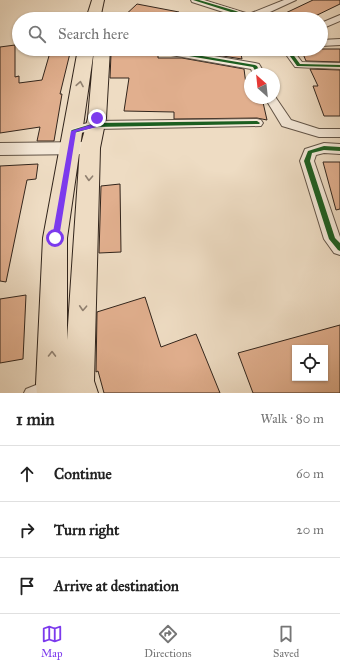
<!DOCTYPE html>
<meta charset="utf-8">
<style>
body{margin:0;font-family:"IM FELL Great Primer",serif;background:#f6f6f6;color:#222}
.controls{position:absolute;right:12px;bottom:12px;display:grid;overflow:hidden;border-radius:0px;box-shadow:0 1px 3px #0004}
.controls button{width:36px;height:36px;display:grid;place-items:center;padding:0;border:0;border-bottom:1px solid #e0e0e0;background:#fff;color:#222;font:20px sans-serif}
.compass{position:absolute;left:244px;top:68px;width:36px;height:36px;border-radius:50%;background:#fff;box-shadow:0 1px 3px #0004;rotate:333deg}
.stop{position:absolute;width:12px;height:12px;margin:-9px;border:3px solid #7c3aed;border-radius:50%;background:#fff}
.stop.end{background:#7c3aed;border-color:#fff;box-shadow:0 1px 4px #0008}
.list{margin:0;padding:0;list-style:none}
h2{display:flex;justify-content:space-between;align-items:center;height:52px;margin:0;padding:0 16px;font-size:17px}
h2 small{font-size:13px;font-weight:400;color:#767676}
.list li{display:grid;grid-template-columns:26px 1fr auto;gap:12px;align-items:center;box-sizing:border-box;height:56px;padding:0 16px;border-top:1px solid #e0e0e0}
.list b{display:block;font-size:15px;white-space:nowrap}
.list em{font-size:13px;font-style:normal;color:#767676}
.icon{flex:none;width:22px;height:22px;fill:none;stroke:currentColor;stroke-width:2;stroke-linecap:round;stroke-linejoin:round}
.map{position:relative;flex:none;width:340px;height:393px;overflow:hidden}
.search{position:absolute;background:#fff;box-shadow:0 1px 3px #0004;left:12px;right:12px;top:12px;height:44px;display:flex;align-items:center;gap:10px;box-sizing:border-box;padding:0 14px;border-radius:22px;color:#767676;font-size:15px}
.sheet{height:220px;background:#fff}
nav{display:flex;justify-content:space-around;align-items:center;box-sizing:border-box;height:56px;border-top:1px solid #e0e0e0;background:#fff;font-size:11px;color:#767676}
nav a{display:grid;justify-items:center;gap:2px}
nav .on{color:#7c3aed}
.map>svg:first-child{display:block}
.building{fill:#e1af8e;stroke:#32251c;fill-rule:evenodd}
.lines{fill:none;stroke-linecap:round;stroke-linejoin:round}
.service-casing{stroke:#615346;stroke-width:2}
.minor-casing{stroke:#615346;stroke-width:2}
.tertiary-casing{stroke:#615346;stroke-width:2}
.primary-casing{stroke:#32251c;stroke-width:2}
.service{fill:#f4e8d8;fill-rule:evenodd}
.minor{fill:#f4e8d8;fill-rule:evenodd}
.tertiary{fill:#f4e8d8;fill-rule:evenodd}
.primary{fill:#eedcc3;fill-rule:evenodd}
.cycleway-casing{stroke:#f4e8d8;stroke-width:2}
.cycleway{fill:#1b5e20;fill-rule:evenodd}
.oneway{stroke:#908070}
.route{fill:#7c3aed}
</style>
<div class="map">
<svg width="340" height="393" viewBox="0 0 340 393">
<rect width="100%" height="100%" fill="#eedcc3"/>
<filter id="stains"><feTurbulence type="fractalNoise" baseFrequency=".005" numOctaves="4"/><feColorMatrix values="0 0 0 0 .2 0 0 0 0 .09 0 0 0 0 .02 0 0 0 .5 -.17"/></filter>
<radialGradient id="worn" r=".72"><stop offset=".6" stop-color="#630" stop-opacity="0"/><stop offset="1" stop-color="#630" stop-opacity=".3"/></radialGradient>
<!-- building -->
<g class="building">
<polygon points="313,0 340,0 340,4 309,19 273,19"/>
<polygon points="137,4 179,12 179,19 121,19"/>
<polygon points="15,45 15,77 19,76 19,83 42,80 51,49 71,49 60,94 62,94 54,141 37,141 40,127 0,133 0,47"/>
<polygon points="192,49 240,49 242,59 191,51"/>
<polygon points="301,49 340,49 340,62 306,61"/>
<polygon points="111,54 158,55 158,58 182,58 244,69 247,92 250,92 250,98 262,98 267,120 257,118 174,119 174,112 124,111 129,78 110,78"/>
<polygon points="310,69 340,70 340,116 324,116 313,86 318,86"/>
<polygon points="323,162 340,162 340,209 336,210"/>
<polygon points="38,164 36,179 27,180 6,282 0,281 0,166"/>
<polygon points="120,184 121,252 99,253 101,186"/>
<polygon points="26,295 23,359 0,363 0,299"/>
<polygon points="145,297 161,347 196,334 220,393 104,393 98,371 96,372 97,312"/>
<path d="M340 325V393H253L238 353ZM295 348H325V378H295Z"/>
</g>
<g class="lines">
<!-- service casing -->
<g class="service-casing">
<polygon id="service" points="46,381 50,383 52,387 50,391 45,393 24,393 26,389"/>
</g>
<!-- minor casing -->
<g class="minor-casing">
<g id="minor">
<polygon points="191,0 204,0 249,14 284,0 296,0 257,18 258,19 245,19 192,2"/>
<polygon points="340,15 340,21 321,29 321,23"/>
<polygon points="340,39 340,45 321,46 321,40"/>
<polygon points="149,49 173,49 255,63 259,64 265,74 253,74 251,69 154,52"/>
<polygon points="282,49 292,49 302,62 340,63 340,69 295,67"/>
<polygon points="274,95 291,120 319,129 340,129 340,137 319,137 282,126 265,98 274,98"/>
<polygon points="257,119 261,120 263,123 261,126 95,129 74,135 69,134 68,131 69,128 95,121"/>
<polygon points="324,143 340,144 340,154 324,153 316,155 314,161 340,237 340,255 334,253 324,239 300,161 305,149"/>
</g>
</g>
<!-- tertiary casing -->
<g class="tertiary-casing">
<polygon id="tertiary" points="85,142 91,144 94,148 91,152 85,154 0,155 0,143"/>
</g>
<!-- primary casing -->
<g class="primary-casing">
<g id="primary">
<polygon points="92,0 104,0 100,19 86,19"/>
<polygon points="78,49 94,49 67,238 67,340 80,148 88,118 94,49 110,49 106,118 100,148 94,381 98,393 37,393 36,384 43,238"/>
</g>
</g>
<!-- service -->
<use href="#service" class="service"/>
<!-- minor -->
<use href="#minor" class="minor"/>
<!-- tertiary -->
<use href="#tertiary" class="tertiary"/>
<!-- primary -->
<use href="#primary" class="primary"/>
<!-- cycleway casing -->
<g class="cycleway-casing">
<g id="cycleway">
<polygon points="193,0 199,0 236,11 255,19 250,19 234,13"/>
<polygon points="152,49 161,49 255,65 257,66 261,74 257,74 253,67 154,50"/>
<polygon points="285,49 289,49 300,64 340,65 340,67 297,66"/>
<polygon points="257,121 260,123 259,124 95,127 74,133 71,131 72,130 95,123"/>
<polygon points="324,146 340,147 340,151 324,150 312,153 310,161 335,238 340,243 340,251 338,250 329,239 304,161 308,151"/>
</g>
</g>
<!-- cycleway -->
<use href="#cycleway" class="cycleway"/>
</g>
<!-- one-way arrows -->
<defs><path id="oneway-chevron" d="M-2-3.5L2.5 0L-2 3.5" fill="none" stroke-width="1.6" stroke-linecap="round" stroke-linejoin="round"/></defs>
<g class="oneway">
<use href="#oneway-chevron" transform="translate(80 84) rotate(-80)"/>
<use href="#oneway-chevron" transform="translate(89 178) rotate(93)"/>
<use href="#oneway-chevron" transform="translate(83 308) rotate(93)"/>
<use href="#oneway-chevron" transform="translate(52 354) rotate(-89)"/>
</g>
<!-- route -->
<polygon class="route" points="95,117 99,118 97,127 76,132 59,238 55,241 52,238 71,131 93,124"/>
<rect width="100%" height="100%" filter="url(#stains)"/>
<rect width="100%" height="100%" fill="url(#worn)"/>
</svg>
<div class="controls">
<button><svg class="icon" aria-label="locate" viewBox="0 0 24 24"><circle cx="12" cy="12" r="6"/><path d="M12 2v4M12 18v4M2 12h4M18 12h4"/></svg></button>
</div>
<svg class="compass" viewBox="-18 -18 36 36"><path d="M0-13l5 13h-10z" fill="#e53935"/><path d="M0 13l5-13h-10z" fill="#767676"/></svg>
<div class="stop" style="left:55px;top:238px"></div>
<div class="stop end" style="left:97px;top:118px"></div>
<div class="search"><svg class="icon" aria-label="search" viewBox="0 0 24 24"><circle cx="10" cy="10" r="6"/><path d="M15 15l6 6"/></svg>Search here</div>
</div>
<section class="sheet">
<h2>1 min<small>Walk · 80 m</small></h2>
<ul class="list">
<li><svg class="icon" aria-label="ahead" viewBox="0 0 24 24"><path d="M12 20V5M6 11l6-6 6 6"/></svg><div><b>Continue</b></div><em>60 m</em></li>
<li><svg class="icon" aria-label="right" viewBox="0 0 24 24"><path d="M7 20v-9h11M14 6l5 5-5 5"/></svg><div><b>Turn right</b></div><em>20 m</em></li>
<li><svg class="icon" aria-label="arrive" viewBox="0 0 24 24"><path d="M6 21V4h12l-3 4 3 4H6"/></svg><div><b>Arrive at destination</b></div></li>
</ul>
</section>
<nav>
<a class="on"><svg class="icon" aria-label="map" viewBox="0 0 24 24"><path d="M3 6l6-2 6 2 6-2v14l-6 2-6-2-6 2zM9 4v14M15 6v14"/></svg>Map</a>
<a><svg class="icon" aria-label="directions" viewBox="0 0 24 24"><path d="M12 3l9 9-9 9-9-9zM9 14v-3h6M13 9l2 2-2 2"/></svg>Directions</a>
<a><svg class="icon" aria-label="saved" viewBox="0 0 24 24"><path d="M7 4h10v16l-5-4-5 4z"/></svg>Saved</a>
</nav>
